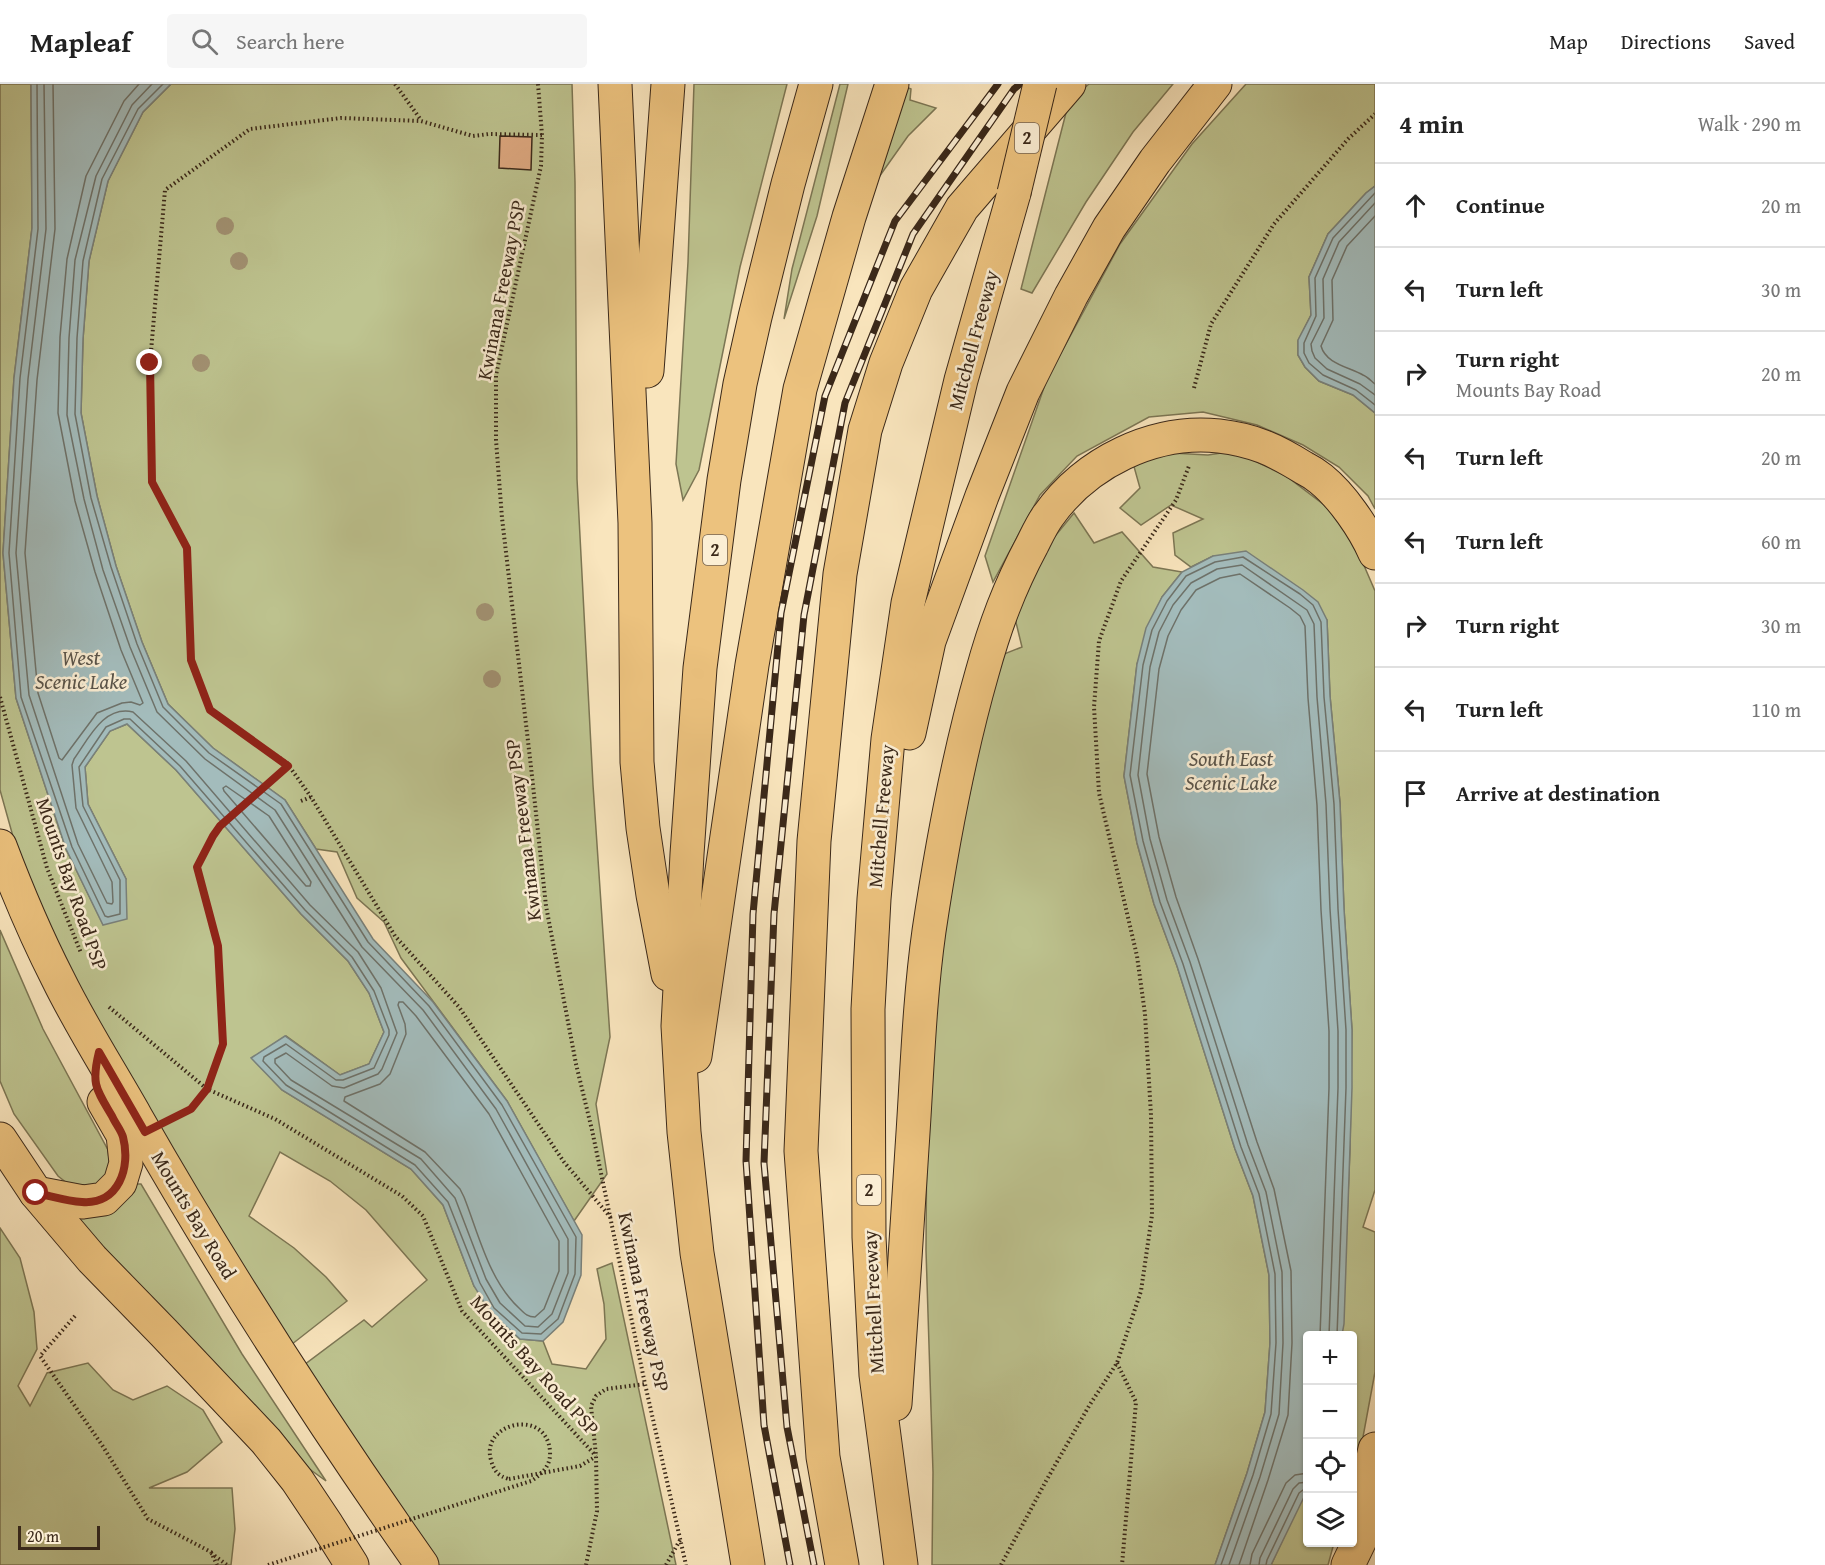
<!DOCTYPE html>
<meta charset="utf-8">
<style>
body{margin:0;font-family:"Gentium Book Plus",serif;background:#f6f6f6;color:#222}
.controls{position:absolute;right:18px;bottom:18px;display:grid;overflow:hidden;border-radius:6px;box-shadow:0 2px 4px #0004}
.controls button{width:54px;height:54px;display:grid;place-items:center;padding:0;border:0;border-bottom:2px solid #e0e0e0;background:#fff;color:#222;font:30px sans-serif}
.scale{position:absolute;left:18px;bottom:15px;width:82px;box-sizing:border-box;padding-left:6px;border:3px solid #3a2819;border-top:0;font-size:16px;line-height:21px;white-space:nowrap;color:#3a2819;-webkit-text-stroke:4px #fbeed4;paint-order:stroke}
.stop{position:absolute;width:18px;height:18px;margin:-14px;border:4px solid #8f2418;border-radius:50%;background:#fff}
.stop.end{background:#8f2418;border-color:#fff;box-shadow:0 2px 6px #0008}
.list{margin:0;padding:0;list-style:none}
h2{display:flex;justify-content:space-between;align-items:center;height:78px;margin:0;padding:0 24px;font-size:26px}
h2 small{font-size:20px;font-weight:400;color:#767676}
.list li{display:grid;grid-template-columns:39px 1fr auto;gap:18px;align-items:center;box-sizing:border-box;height:84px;padding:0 24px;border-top:2px solid #e0e0e0}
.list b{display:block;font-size:22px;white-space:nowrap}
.list p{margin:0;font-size:20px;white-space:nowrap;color:#767676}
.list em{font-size:20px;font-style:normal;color:#767676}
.icon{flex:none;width:33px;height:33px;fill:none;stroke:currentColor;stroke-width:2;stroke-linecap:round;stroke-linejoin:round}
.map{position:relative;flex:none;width:1375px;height:1481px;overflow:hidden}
header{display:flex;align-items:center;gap:36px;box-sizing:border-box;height:84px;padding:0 30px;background:#fff;border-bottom:2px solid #e0e0e0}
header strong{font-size:28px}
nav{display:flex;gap:33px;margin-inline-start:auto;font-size:21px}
.search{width:420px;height:54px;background:#f6f6f6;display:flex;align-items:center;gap:15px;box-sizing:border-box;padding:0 21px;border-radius:6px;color:#767676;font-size:22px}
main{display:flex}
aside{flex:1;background:#fff}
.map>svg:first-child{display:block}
.green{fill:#bec490;stroke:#7c7654;stroke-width:1.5}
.water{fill:#a3bcbc;stroke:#79817b;stroke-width:1.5}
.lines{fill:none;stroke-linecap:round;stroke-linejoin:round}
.shore{stroke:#6e726a;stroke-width:1.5}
.building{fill:#e0aa82;stroke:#3a2819;stroke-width:1.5}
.primary-casing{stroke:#3a2819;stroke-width:35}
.highway-casing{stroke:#3a2819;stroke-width:35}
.path{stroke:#3a2819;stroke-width:4;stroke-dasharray:1.5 3;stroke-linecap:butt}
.primary{stroke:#ecc27e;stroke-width:33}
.highway{stroke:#ecc27e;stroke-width:33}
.rail-casing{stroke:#3a2819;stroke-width:7}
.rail{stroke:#fbeed4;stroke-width:4.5;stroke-dasharray:14;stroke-linecap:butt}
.highway-bridge-casing{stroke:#3a2819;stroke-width:35;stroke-linecap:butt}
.path-bridge{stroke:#3a2819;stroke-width:4;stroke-dasharray:1.5 3;stroke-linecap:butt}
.highway-bridge{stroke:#ecc27e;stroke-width:33}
.tree{fill:#a29273}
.route{stroke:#8f2418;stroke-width:8}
.labels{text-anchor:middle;stroke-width:5;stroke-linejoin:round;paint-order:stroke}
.shield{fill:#fbeed4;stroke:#746351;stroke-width:1.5}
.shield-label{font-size:18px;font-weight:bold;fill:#3a2819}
.street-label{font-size:20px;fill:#3a2819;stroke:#fbeed4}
.water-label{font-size:21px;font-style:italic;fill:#5a544a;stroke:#fbeed4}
</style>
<header>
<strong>Mapleaf</strong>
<div class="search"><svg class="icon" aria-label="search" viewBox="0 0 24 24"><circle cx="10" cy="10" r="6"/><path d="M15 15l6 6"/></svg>Search here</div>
<nav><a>Map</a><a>Directions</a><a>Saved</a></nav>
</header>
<main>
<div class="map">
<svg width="1375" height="1481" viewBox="0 0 1375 1481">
<rect width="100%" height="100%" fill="#f9e5bd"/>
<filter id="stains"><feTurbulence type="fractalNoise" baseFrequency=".00333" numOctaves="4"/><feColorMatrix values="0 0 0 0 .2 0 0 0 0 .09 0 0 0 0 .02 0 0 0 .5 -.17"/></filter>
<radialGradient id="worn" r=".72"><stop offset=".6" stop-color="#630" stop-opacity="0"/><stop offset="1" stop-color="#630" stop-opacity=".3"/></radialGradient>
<!-- green -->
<g class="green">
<polygon points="0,0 31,0 32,144 14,294 3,469 16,614 66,765 103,840 126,795 88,720 85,683 110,647 127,640 176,686 301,830 348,877 369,909 384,948 369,980 340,991 286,952 252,974 282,1006 411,1085 443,1121 474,1202 520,1255 543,1257 552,1280 586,1285 606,1255 604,1220 597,1185 612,1179 676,1481 431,1481 296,1287 364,1236 372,1243 427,1196 366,1126 330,1097 280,1068 249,1132 294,1164 326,1193 347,1217 282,1268 118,990 19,774 0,706"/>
<polygon points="171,0 572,0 575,98 577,395 593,701 610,953 596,1020 607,1090 574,1137 507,1017 401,874 384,838 357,814 337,768 316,765 285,716 213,664 168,620 142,558 116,482 97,412 81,329 83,255 89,177 108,97 143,28"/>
<polygon points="694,0 787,0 740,183 699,386 683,416 676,380 688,178"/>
<polygon points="840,0 848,0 817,132 784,235 792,185"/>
<polygon points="899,0 911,5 910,16 936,24 908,52 879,93"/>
<polygon points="1089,0 1173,0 1133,48 1086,118 1032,209 1021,205 1069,17"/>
<polygon points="1246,0 1375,0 1375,102 1366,109 1328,150 1309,193 1311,231 1298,257 1298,271 1305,283 1319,297 1353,311 1375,329 1375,425 1368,412 1339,383 1303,361 1257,341 1203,328 1149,333 1077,372 1040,411 993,498 985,472 1047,295 1120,160 1192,60"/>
<polygon points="1234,367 1286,392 1331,426 1356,463 1375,507 1375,1106 1363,1143 1375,1148 1375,1288 1363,1353 1353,1392 1352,1252 1342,1251 1350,1065 1352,946 1344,825 1340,719 1330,612 1327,536 1213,472 1191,483 1175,471 1173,449 1203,435 1171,421 1141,441 1120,424 1140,404 1133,379 1172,369 1208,371"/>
<polygon points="1074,429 1094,459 1122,448 1153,483 1182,488 1162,513 1137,580 1124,692 1137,759 1154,820 1177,882 1235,1065 1253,1112 1269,1191 1270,1259 1265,1328 1247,1389 1215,1481 932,1481 933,1388 926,1166 927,1014 938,857 999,572 1022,563 1010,514 1042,468"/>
<polygon points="0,846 43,945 108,1066 110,1084 102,1099 82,1105 72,1103 58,1092 14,1030 0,997"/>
<polygon points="136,1100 141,1100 242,1270 326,1397 297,1376 78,1135 104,1128"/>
<polygon points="0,1144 20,1174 34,1228 37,1265 18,1302 30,1322 47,1289 88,1279 113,1306 133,1316 167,1302 203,1326 222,1358 187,1388 149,1404 232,1404 235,1445 231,1481 0,1481"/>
<polygon points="1307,1403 1308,1458 1334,1459 1328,1481 1271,1481"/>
</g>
<!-- water -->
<g class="water">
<polygon points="31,0 171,0 143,28 108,97 89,177 83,255 81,329 97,412 116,482 142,558 168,620 213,664 285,716 373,855 433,918 507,1017 582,1151 581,1191 563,1238 543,1257 520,1255 490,1228 474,1202 443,1121 411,1085 282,1006 251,974 285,952 340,991 369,980 384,948 369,909 348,877 301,830 176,686 127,640 110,647 85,683 88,720 126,795 127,835 103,841 66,765 16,614 3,469 14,294 32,144"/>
<polygon points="1375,102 1375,329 1353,311 1319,297 1305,283 1298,271 1298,256 1311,231 1309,193 1328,150 1366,109"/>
<polygon points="1246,467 1303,506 1318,518 1327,536 1330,612 1340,719 1344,825 1352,946 1352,1004 1344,1240 1342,1251 1308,1252 1308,1403 1305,1411 1271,1481 1215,1481 1247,1389 1265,1328 1270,1259 1269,1191 1253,1112 1235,1065 1177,882 1154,820 1137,759 1124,692 1137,580 1146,544 1162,513 1182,488 1213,472"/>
</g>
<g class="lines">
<!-- shore -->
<g class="shore">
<polyline points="37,0 38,145 20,294 9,469 21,613 72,763 105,832 108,833 120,830 120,796 83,722 79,683 106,643 124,635 130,635 180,682 305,826 352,873 374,907 389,946 389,951 374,984 343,996 336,996 286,960 264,973 263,977 286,1001 415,1081 448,1118 480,1199 494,1224 522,1249 541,1250 558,1235 575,1190 576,1153 502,1021 429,922 368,858 281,720 209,669 163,623 137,560 111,483 91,414 75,330 77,254 83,177 102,95 138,25 163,0"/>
<path d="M44 0 46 145 28 295 16 469 29 611 78 760 107 819 112 820 113 818 112 798 76 724 72 681 74 675C88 656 103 621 133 628L186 677 310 821 358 868 381 904 397 949 382 985 378 990 344 1004 332 1002 286 969 275 975V979L291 996 421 1075 455 1114 486 1195 500 1219 525 1242 538 1243 552 1230 568 1189V1155L496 1025 423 926 362 863 275 726 205 675 157 628 130 563 103 486 84 415 67 331 69 254 75 176 96 92 132 21 152 0"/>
<polyline points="53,0 55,145 37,296 25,469 38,609 59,674 62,676 97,629 122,619 131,618 140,621 143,619 121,566 95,488 75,417 58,329 60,253 67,175 86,92 124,17 139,0"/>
<polyline points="1375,109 1333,154 1315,194 1316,232 1304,259 1304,269 1309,279 1323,291 1356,306 1375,321"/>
<polyline points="1375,119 1339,158 1323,195 1324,234 1311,260 1312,267 1315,274 1327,285 1360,300 1375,311"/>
<path d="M1375 132 1347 162 1332 196 1333 236 1321 262C1326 280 1349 283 1363 291 1368 293 1371 297 1375 300"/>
<polygon points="226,702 269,732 311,798 310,802 306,802 224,707 223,704"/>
<path d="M399 918H403L416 932 489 1030 559 1157V1187L544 1225 535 1233C528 1233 525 1230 520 1225 489 1197 479 1151 464 1113L460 1105 425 1068 344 1017 345 1013 380 1000 390 990 406 950 405 940 398 921Z"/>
<polyline points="1221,1481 1253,1391 1271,1330 1276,1259 1275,1190 1259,1110 1241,1063 1183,880 1160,818 1143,757 1130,691 1143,581 1152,546 1167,517 1186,492 1215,478 1243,473 1300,510 1313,521 1321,538 1324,613 1334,720 1338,825 1346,946 1346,1004 1337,1252"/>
<polyline points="1229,1481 1260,1393 1279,1330 1283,1259 1282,1188 1266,1108 1248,1061 1190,878 1167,816 1150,755 1138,691 1150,583 1159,548 1173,521 1191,499 1217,485 1242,481 1307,526 1314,540 1317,613 1326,720 1330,825 1338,947 1338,1004 1329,1252"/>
<polyline points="1239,1481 1268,1396 1288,1331 1292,1259 1291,1187 1274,1105 1257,1058 1198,875 1176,813 1159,753 1147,690 1159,585 1168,552 1181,526 1196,506 1220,494 1240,490 1290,524 1300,532 1305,542 1308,614 1317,721 1321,826 1329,947 1329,1004 1320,1252"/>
<polyline points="1250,1481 1252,1470 1286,1399 1295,1391 1308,1389"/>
<polyline points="1259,1481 1260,1474 1293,1405 1299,1399 1308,1398"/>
<polyline points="1266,1481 1267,1476 1299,1409 1303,1406 1308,1405"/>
</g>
</g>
<!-- building -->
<polygon class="building" points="500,52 532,53 531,86 499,84"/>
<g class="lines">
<!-- primary casing -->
<g class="primary-casing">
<g id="primary">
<path d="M0 762C17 807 36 852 58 895 81 942 110 987 136 1033 224 1187 320 1336 422 1481"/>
<polyline points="0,1055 36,1109 92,1175 164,1249 266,1357 297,1396 327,1441 352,1481"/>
<polyline points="36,1109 83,1118 104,1115 120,1099 126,1079 123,1051 104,1018"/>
</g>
</g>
<!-- highway casing -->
<g class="highway-casing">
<g id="highway">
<polyline points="615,0 635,439 637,678 643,744 653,811 668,890"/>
<polyline points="647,287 668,0"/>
<polyline points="909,649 929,557 982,412 1023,308 1071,212 1109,144 1155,77 1215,0"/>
<polyline points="695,972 752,581 800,305 849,133 892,0"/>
<path d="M895 1320C901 1235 907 1149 912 1064 917 992 919 918 929 847 942 760 958 673 982 589 995 542 1009 504 1032 461 1037 451 1042 440 1048 432 1086 378 1154 345 1219 352 1254 356 1275 366 1304 384 1310 387 1316 391 1321 395 1342 412 1364 444 1375 469"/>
<polyline points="1352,1450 1360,1430 1375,1365"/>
<polyline points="748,1481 697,1169 684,1048 678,942 687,770 700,584 724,396 740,300 755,233 788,100 816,0"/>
<polyline points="842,1481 823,1373 801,1067 814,757 840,490 865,346 886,279 916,205 962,124 1069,0"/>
<polyline points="901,1481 876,1291 869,1153 868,925 874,815 888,655 908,519 961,296 1014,109"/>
<polyline points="1348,1481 1372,1431"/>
</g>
</g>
<!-- path -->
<g class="path">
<polyline points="395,0 421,36"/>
<polyline points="538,0 542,51 541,82 496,291 496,356 502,434 531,683 546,822 576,980 592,1046 645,1300 686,1481"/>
<polyline points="542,51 489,50 473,52 421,37 341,34 250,45 165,106 150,279 152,398 187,464 191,576 210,626 287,679 311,713 395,852 459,923 564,1078 612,1135"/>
<polyline points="1194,304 1211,240 1274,140 1348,55 1375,30"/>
<polyline points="0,613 47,784 81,869"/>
<polyline points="301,717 311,713"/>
<polyline points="109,923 207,1005 275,1035 402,1112 423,1132 462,1227 596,1372"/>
<polyline points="172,1034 191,1025 207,1005 223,960 218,862 197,783 213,752 220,742 289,682"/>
<polyline points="75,1232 40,1272 102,1361 148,1435 211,1468 217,1481"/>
<polyline points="1117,1279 1136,1318 1122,1481"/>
<polyline points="509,1395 580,1382 595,1373"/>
<polyline points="211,1469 227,1481"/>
<polyline points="586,1481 597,1427 596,1372 591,1322 596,1312 606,1305 645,1300"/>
<polyline points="666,1481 680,1456"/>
<polyline points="1001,1481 1046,1397 1089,1322 1117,1279 1141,1207 1152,1131 1151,1031 1145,930 1137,872 1099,709 1094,623 1099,557 1121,497 1176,416 1189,382"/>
</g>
<!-- primary -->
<use href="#primary" class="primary"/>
<!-- highway -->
<use href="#highway" class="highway"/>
<!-- rail casing -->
<g class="rail-casing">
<g id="rail">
<polyline points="790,1481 764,1341 746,1077 753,830 781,529 825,312 895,137 998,0"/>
<polyline points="814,1481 787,1343 764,1079 774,830 804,531 845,319 913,150 1014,5 1020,0"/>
</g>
</g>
<!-- rail -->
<use href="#rail" class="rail"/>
<!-- highway-bridge casing -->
<g class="highway-bridge-casing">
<polyline id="highway-bridge" points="1014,109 1040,0"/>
</g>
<!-- path-bridge -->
<path class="path-bridge" d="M268 1481 531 1397C542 1390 551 1382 550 1367 546 1323 480 1339 491 1376 494 1387 498 1392 509 1395"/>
<!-- highway-bridge -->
<use href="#highway-bridge" class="highway-bridge"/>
</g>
<!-- trees -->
<g class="tree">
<circle cx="225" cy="142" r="9"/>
<circle cx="239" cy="177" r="9"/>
<circle cx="201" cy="279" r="9"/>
<circle cx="485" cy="528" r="9"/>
<circle cx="492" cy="595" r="9"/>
</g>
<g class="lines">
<!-- route -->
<path class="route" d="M36 1109C51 1112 67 1117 82 1118 119 1121 131 1083 123 1053 121 1046 115 1039 112 1032 96 1005 91 1000 99 968L145 1048 191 1025 207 1005 223 960 218 862 197 783 213 752 220 742 288 682 210 626 191 576 187 464 152 398 150 279"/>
</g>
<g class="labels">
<!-- shield labels -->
<g class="shield">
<rect x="1015" y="39" width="24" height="30" rx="4.5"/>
<rect x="703" y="451" width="24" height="30" rx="4.5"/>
<rect x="857" y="1091" width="24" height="30" rx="4.5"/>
</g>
<g class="shield-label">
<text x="1027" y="60">2</text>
<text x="715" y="472">2</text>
<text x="869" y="1112">2</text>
</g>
<!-- street labels -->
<g class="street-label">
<text transform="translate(501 206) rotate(-79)" y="7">Kwinana Freeway PSP</text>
<text transform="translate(973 256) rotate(-75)" y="7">Mitchell Freeway</text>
<text transform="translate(881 732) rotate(-85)" y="7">Mitchell Freeway</text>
<text transform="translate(523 746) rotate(-97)" y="7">Kwinana Freeway PSP</text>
<text transform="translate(72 800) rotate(71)" y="7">Mounts Bay Road PSP</text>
<text transform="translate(194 1131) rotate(59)" y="7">Mounts Bay Road</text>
<text transform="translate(644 1218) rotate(78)" y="7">Kwinana Freeway PSP</text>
<text transform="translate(873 1218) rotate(-93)" y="7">Mitchell Freeway</text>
<text transform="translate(535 1281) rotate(48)" y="7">Mounts Bay Road PSP</text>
</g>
<!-- water labels -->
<g class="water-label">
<text x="81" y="581">West<tspan x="81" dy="24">Scenic Lake</tspan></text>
<text x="1231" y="682">South East<tspan x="1231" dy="24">Scenic Lake</tspan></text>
</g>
</g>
<rect width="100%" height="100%" filter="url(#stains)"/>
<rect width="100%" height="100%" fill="url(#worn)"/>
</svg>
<div class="controls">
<button>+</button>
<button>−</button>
<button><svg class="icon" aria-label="locate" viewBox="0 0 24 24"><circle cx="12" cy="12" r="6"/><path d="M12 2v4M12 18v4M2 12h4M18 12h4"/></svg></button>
<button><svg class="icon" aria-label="layers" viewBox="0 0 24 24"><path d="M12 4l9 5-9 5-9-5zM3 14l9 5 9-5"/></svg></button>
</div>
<div class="scale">20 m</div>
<div class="stop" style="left:36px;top:1109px"></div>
<div class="stop end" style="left:150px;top:279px"></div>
</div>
<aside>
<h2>4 min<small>Walk · 290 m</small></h2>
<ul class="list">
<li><svg class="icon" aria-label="ahead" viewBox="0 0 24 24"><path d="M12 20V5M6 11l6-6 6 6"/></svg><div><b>Continue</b></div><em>20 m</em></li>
<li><svg class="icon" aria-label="left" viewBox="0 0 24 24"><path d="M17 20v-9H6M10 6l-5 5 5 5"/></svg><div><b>Turn left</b></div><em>30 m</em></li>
<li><svg class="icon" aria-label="right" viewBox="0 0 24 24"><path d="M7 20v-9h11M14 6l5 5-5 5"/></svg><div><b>Turn right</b><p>Mounts Bay Road</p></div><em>20 m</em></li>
<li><svg class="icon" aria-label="left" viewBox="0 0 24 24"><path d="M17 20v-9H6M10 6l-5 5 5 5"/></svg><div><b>Turn left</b></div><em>20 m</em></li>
<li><svg class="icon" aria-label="left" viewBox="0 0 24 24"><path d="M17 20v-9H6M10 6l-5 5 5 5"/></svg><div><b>Turn left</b></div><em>60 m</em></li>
<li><svg class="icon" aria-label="right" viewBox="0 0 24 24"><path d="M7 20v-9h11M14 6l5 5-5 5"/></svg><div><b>Turn right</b></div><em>30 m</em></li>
<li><svg class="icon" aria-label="left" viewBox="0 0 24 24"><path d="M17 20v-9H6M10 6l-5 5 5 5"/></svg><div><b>Turn left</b></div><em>110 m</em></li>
<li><svg class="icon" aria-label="arrive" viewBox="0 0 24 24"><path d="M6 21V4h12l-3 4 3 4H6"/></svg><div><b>Arrive at destination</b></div></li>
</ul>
</aside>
</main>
